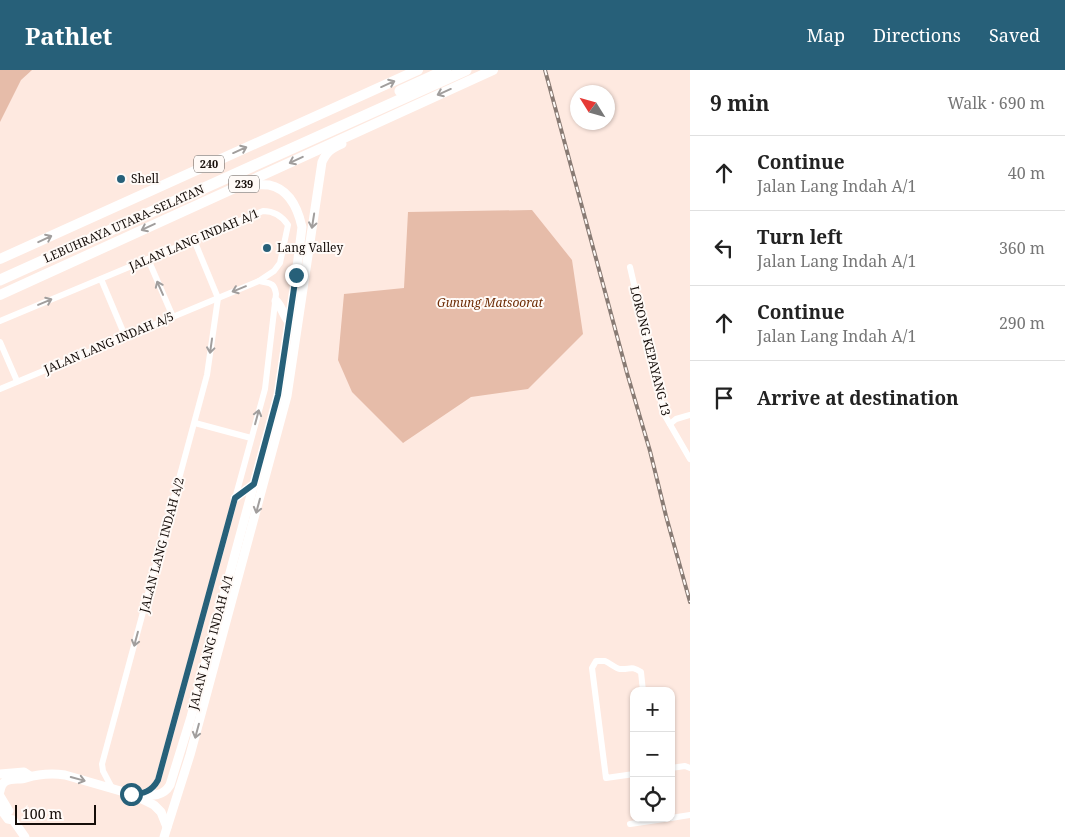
<!DOCTYPE html>
<meta charset="utf-8">
<style>
body{margin:0;font-family:"Noto Serif",serif;background:#f2f2f2;color:#222}
.controls{position:absolute;right:15px;bottom:15px;display:grid;overflow:hidden;border-radius:10px;box-shadow:0 1px 4px #0004}
.controls button{width:45px;height:45px;display:grid;place-items:center;padding:0;border:0;border-bottom:1px solid #e0e0e0;background:#fff;color:#222;font:25px sans-serif}
.compass{position:absolute;left:570px;top:15px;width:45px;height:45px;border-radius:50%;background:#fff;box-shadow:0 1px 4px #0004;rotate:307deg}
.scale{position:absolute;left:15px;bottom:12px;width:81px;box-sizing:border-box;padding-left:5px;border:2px solid #150d09;border-top:0;font-size:14px;line-height:18px;white-space:nowrap;color:#150d09;-webkit-text-stroke:4px #fffaf7;paint-order:stroke}
.stop{position:absolute;width:15px;height:15px;margin:-11px;border:4px solid #276079;border-radius:50%;background:#fff}
.stop.end{background:#276079;border-color:#fff;box-shadow:0 1px 5px #0008}
.list{margin:0;padding:0;list-style:none}
h2{display:flex;justify-content:space-between;align-items:center;height:65px;margin:0;padding:0 20px;font-size:21px}
h2 small{font-size:16px;font-weight:400;color:#767676}
.list li{display:grid;grid-template-columns:32px 1fr auto;gap:15px;align-items:center;box-sizing:border-box;height:75px;padding:0 20px;border-top:1px solid #e0e0e0}
.list b{display:block;font-size:19px;white-space:nowrap}
.list p{margin:0;font-size:16px;white-space:nowrap;color:#767676}
.list em{font-size:16px;font-style:normal;color:#767676}
.icon{flex:none;width:28px;height:28px;fill:none;stroke:currentColor;stroke-width:2;stroke-linecap:round;stroke-linejoin:round}
.map{position:relative;flex:none;width:690px;height:767px;overflow:hidden}
header{display:flex;align-items:center;gap:30px;box-sizing:border-box;height:70px;padding:0 25px;background:#276079;color:#fff}
header strong{font-size:24px}
nav{display:flex;gap:28px;margin-inline-start:auto;font-size:18px}
main{display:flex}
aside{flex:1;background:#fff}
.map>svg:first-child{display:block}
.green{fill:#e6bca9}
.lines{fill:none;stroke-linecap:round;stroke-linejoin:round}
.street{stroke:#fff;stroke-width:6}
.secondary{stroke:#fff;stroke-width:9}
.primary{stroke:#fff;stroke-width:10}
.highway{stroke:#fff;stroke-width:11}
.rail-casing{stroke:#897b74;stroke-width:4}
.rail{stroke:#fffaf7;stroke-width:2;stroke-dasharray:5.5;stroke-linecap:butt}
.oneway{stroke:#a19e9d}
.route{stroke:#276079;stroke-width:6}
.poi-dot{fill:#276079;stroke:#fffaf7;stroke-width:2}
.labels{text-anchor:middle;stroke-width:4;stroke-linejoin:round;paint-order:stroke}
.shield{fill:#fffaf7;stroke:#5b5450;stroke-width:1}
.shield-label{font-size:11px;font-weight:bold;fill:#150d09}
.poi-label{font-size:12px;fill:#150d09;stroke:#fffaf7;text-anchor:start}
.street-label{font-size:12px;fill:#150d09;stroke:#fffaf7}
.park-label{font-size:12px;font-style:italic;fill:#6d2c05;stroke:#fffaf7}
</style>
<header>
<strong>Pathlet</strong>
<nav><a>Map</a><a>Directions</a><a>Saved</a></nav>
</header>
<main>
<div class="map">
<svg width="690" height="767" viewBox="0 0 690 767">
<rect width="100%" height="100%" fill="#fee9e0"/>
<!-- green -->
<g class="green">
<polygon points="0,0 32,0 21,10 0,52"/>
<polygon points="532,140 572,190 583,264 528,319 471,327 403,373 352,322 338,290 344,224 404,218 408,142"/>
</g>
<g class="lines">
<!-- street -->
<g class="street">
<polyline points="194,170 218,228"/>
<polyline points="148,189 173,247"/>
<polyline points="630,197 664,344 690,389"/>
<polyline points="101,209 125,266"/>
<path d="M0 251 263 141C273 141 282 146 288 155L280 193 274 201 259 211 0 319"/>
<polyline points="0,272 17,311"/>
<polyline points="195,353 251,368"/>
<polyline points="670,354 676,349 690,345"/>
<polyline points="671,698 685,696 690,698"/>
<path d="M634 704 606 708 592 598 596 591C599 591 602 591 605 591 610 593 615 598 620 599 630 600 631 595 641 602L643 621"/>
<polyline points="112,718 103,701 102,694 207,305 218,228"/>
<path d="M141 724 153 718 158 710 265 319 276 224C274 211 269 214 259 211"/>
<polyline points="671,748 690,745"/>
<polyline points="630,754 671,748"/>
</g>
<!-- secondary -->
<g class="secondary">
<path d="M276 231C282 237 283 245 289 252"/>
<polyline points="235,428 254,414"/>
<polyline points="0,704 24,702 30,706"/>
<path d="M0 721C1 716 2 713 6 711 12 708 20 710 26 708 39 704 51 703 65 705L131 724 148 732 154 735 161 742 167 757"/>
<path d="M131 724C146 724 161 730 170 715L191 647 278 325 296 205 302 157C298 139 289 119 269 115 260 114 250 115 241 116"/>
<polyline points="0,726 9,741"/>
<polyline points="0,738 8,749 13,750 25,767"/>
<path d="M164 767 190 685 287 326 322 92C327 81 331 79 342 74"/>
</g>
<!-- primary -->
<g class="primary">
<polyline points="0,189 418,0"/>
<polyline points="0,225 493,0"/>
</g>
<!-- highway -->
<g class="highway">
<polyline points="400,21 446,0"/>
<polyline points="0,210 466,0"/>
</g>
<!-- rail casing -->
<g class="rail-casing">
<polyline id="rail" points="545,0 627,303 650,381 666,446 690,532"/>
</g>
<!-- rail -->
<use href="#rail" class="rail"/>
</g>
<!-- one-way arrows -->
<defs><path id="oneway-shaft" d="M-6 0H5M1.5-3L5.5 0L1.5 3" fill="none" stroke-width="1.6" stroke-linecap="round" stroke-linejoin="round" transform="scale(1.25)"/></defs>
<g class="oneway">
<use href="#oneway-shaft" transform="translate(388 14) rotate(-24)"/>
<use href="#oneway-shaft" transform="translate(444 22) rotate(156)"/>
<use href="#oneway-shaft" transform="translate(240 80) rotate(-24)"/>
<use href="#oneway-shaft" transform="translate(296 90) rotate(155)"/>
<use href="#oneway-shaft" transform="translate(313 151) rotate(99)"/>
<use href="#oneway-shaft" transform="translate(148 157) rotate(155)"/>
<use href="#oneway-shaft" transform="translate(45 169) rotate(-25)"/>
<use href="#oneway-shaft" transform="translate(160 218) rotate(-114)"/>
<use href="#oneway-shaft" transform="translate(239 219) rotate(158)"/>
<use href="#oneway-shaft" transform="translate(45 232) rotate(-23)"/>
<use href="#oneway-shaft" transform="translate(211 276) rotate(98)"/>
<use href="#oneway-shaft" transform="translate(257 347) rotate(-75)"/>
<use href="#oneway-shaft" transform="translate(258 436) rotate(105)"/>
<use href="#oneway-shaft" transform="translate(136 569) rotate(105)"/>
<use href="#oneway-shaft" transform="translate(197 661) rotate(105)"/>
<use href="#oneway-shaft" transform="translate(78 709) rotate(15)"/>
</g>
<g class="lines">
<!-- route -->
<path class="route" d="M131 724C144 724 152 721 158 710L235 428 254 414 278 325 296 205"/>
</g>
<!-- markers -->
<g class="poi-dot">
<circle cx="121" cy="109" r="5"/>
<circle cx="267" cy="178" r="5"/>
</g>
<g class="labels">
<!-- shield labels -->
<g class="shield">
<rect x="194" y="85.5" width="30" height="17" rx="4"/>
<rect x="229" y="105.5" width="30" height="17" rx="4"/>
</g>
<g class="shield-label">
<text x="209" y="98">240</text>
<text x="244" y="118">239</text>
</g>
<!-- poi labels -->
<g class="poi-label">
<text x="131" y="113">Shell</text>
<text x="277" y="182">Lang Valley</text>
</g>
<!-- street labels -->
<g class="street-label">
<text transform="translate(124 154) rotate(-24)" y="4">LEBUHRAYA UTARA–SELATAN</text>
<text transform="translate(194 170) rotate(-23)" y="4">JALAN LANG INDAH A/1</text>
<text transform="translate(109 273) rotate(-23)" y="4">JALAN LANG INDAH A/5</text>
<text transform="translate(650 281) rotate(76)" y="4">LORONG KEPAYANG 13</text>
<text transform="translate(162 475) rotate(-75)" y="4">JALAN LANG INDAH A/2</text>
<text transform="translate(211 572) rotate(-75)" y="4">JALAN LANG INDAH A/1</text>
</g>
<!-- park labels -->
<g class="park-label">
<text x="490" y="237">Gunung Matsoorat</text>
</g>
</g>
</svg>
<div class="controls">
<button>+</button>
<button>−</button>
<button><svg class="icon" aria-label="locate" viewBox="0 0 24 24"><circle cx="12" cy="12" r="6"/><path d="M12 2v4M12 18v4M2 12h4M18 12h4"/></svg></button>
</div>
<svg class="compass" viewBox="-18 -18 36 36"><path d="M0-13l5 13h-10z" fill="#e53935"/><path d="M0 13l5-13h-10z" fill="#767676"/></svg>
<div class="scale">100 m</div>
<div class="stop" style="left:131px;top:724px"></div>
<div class="stop end" style="left:296px;top:205px"></div>
</div>
<aside>
<h2>9 min<small>Walk · 690 m</small></h2>
<ul class="list">
<li><svg class="icon" aria-label="ahead" viewBox="0 0 24 24"><path d="M12 20V5M6 11l6-6 6 6"/></svg><div><b>Continue</b><p>Jalan Lang Indah A/1</p></div><em>40 m</em></li>
<li><svg class="icon" aria-label="left" viewBox="0 0 24 24"><path d="M17 20v-9H6M10 6l-5 5 5 5"/></svg><div><b>Turn left</b><p>Jalan Lang Indah A/1</p></div><em>360 m</em></li>
<li><svg class="icon" aria-label="ahead" viewBox="0 0 24 24"><path d="M12 20V5M6 11l6-6 6 6"/></svg><div><b>Continue</b><p>Jalan Lang Indah A/1</p></div><em>290 m</em></li>
<li><svg class="icon" aria-label="arrive" viewBox="0 0 24 24"><path d="M6 21V4h12l-3 4 3 4H6"/></svg><div><b>Arrive at destination</b></div></li>
</ul>
</aside>
</main>
